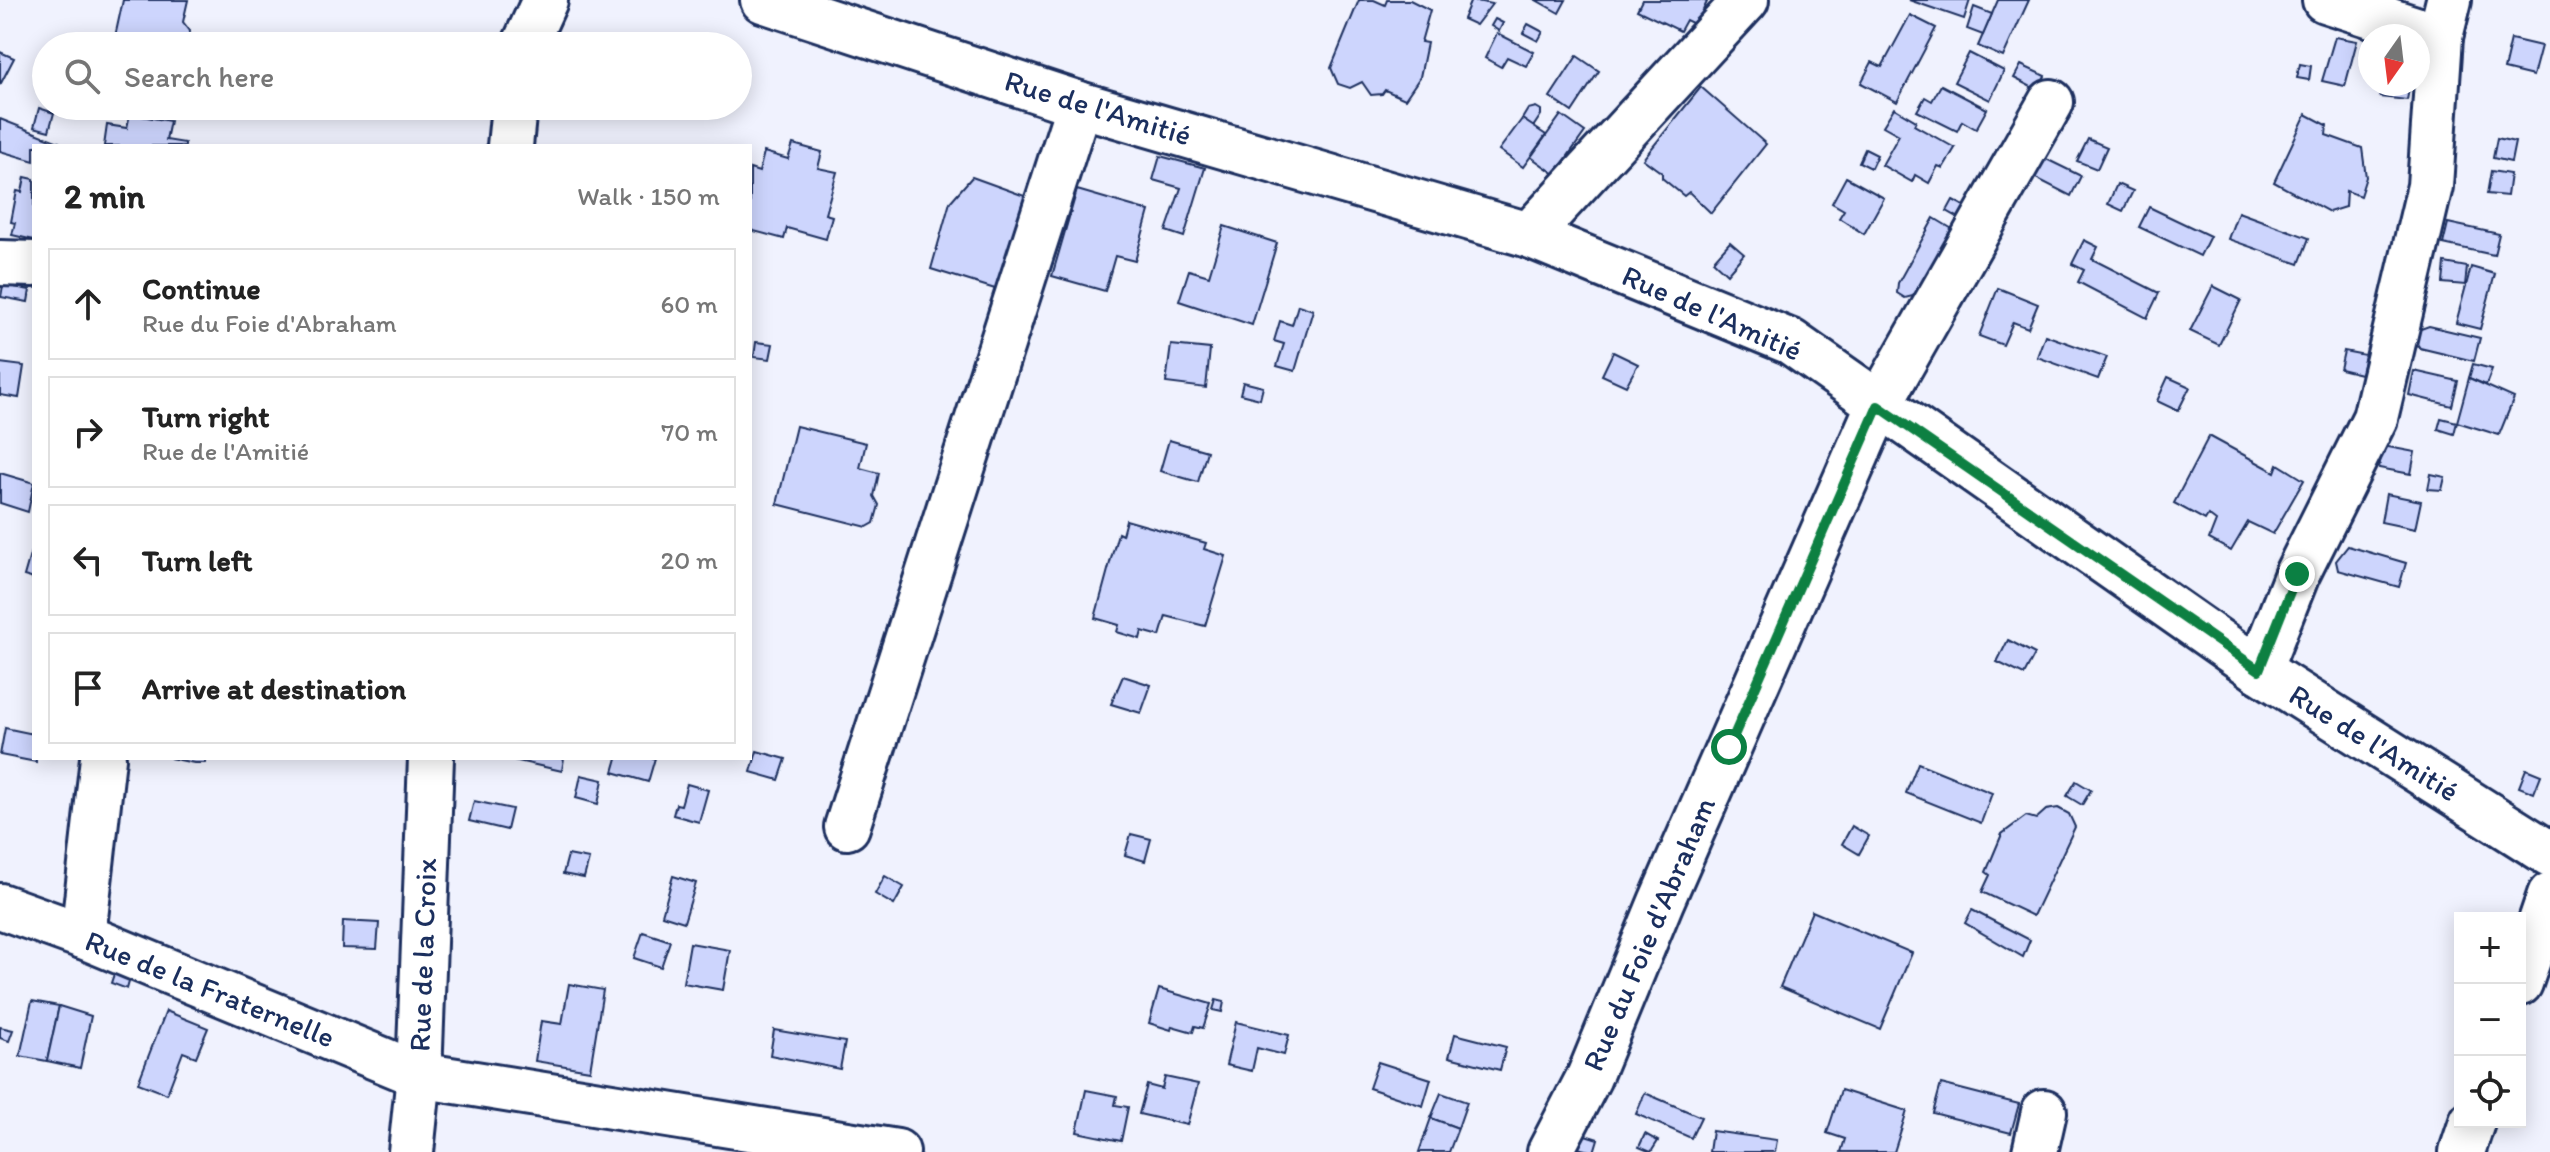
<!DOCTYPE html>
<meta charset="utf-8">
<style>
body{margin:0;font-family:Itim,sans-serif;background:#f2f2f2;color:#222}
.controls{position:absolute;right:24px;bottom:24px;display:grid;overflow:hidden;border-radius:0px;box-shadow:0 4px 20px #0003}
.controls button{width:72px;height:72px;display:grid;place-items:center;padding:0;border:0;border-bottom:2px solid #e0e0e0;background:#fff;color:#222;font:40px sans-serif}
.compass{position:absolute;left:2358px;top:24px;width:72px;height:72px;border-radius:50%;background:#fff;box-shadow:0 4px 20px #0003;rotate:194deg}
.stop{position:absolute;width:24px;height:24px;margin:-18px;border:6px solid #0b8043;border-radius:50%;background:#fff}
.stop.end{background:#0b8043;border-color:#fff;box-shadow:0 2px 8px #0008}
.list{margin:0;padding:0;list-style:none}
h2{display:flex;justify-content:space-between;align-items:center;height:104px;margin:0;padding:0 32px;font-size:34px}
h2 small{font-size:26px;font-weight:400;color:#767676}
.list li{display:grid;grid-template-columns:52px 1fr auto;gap:24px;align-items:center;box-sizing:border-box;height:112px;margin:0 16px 16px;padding:0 16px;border:2px solid #e0e0e0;border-radius:0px}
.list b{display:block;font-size:30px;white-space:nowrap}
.list p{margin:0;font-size:26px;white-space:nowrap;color:#767676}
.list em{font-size:26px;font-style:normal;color:#767676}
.icon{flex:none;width:44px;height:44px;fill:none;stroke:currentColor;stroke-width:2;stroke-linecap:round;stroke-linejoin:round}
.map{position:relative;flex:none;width:2550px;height:1152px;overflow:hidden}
.search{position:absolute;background:#fff;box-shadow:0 4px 20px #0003;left:32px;top:32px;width:720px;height:88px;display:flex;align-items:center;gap:20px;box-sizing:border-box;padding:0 28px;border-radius:44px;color:#767676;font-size:30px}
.panel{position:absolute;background:#fff;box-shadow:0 4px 20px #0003;left:32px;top:144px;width:720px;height:616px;border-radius:0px}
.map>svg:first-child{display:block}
.building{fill:#cdd5fd;stroke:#1b2f5e;stroke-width:2}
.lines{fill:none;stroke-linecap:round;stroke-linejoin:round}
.minor-casing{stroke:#1b2f5e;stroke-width:50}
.minor{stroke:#fff;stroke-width:44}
.route{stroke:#0b8043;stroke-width:10}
.labels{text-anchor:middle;stroke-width:6;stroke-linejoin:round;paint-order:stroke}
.street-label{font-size:30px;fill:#1b2f5e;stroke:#fff}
</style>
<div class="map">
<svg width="2550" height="1152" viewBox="0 0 2550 1152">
<rect width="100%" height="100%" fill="#f0f2fe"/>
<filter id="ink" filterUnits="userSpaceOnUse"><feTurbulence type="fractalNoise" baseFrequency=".0125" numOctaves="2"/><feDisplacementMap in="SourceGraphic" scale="16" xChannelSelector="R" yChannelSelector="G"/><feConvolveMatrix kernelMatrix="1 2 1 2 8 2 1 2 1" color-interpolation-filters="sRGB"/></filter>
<g filter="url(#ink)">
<!-- building -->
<g class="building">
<polygon points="123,0 188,0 183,22 190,31 187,46 113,46"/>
<polygon points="1359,0 1374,0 1385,5 1387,0 1410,0 1430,10 1421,42 1427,43 1420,77 1405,99 1385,90 1382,94 1371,95 1362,82 1350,88 1338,84 1331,68"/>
<polygon points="1471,0 1492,4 1476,25 1463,19"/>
<polygon points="1536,0 1566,0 1559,13"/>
<polygon points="1642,0 1703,0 1707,2 1696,25 1686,20 1680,31 1637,10"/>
<polygon points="1909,0 1970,0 1964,19"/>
<polygon points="1998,0 2029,0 2003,57 1978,46"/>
<polygon points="1974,7 1992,14 1983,35 1967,29"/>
<polygon points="1910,15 1936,28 1897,102 1861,83 1872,62 1882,67"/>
<polygon points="1495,19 1503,23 1499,31 1491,26"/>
<polygon points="1528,24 1543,32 1538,41 1523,33"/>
<polygon points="1497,33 1534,52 1526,66 1507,57 1501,67 1485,58"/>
<polygon points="2335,37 2357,41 2345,86 2322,81"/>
<polygon points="2511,39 2541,46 2533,76 2504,69"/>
<polygon points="0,52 14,58 0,85"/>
<polygon points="1969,53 2004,71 1990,100 1954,82"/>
<polygon points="1577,56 1599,71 1572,112 1550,97"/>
<polygon points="2300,64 2311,66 2309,80 2297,78"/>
<polygon points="2021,65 2045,76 2039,91 2014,78"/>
<polygon points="2382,84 2410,84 2407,100 2380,97"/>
<polygon points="1941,85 1987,109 1976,129 1962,121 1957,131 1917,111 1925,97 1932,101"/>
<polygon points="1701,87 1766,144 1711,213 1689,192 1684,196 1662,178 1662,173 1643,159"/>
<polygon points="1536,107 1541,110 1541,115 1533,127 1522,119 1528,109"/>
<polygon points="39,108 54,113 49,131 34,127"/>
<polygon points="1894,108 1916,121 1914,125 1955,148 1943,168 1938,166 1929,183 1915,175 1912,182 1882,165 1899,135 1883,126"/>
<polygon points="130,114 170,121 166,140 185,143 185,146 104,146 107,125 127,128"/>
<polygon points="2306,114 2327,125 2326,135 2362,148 2366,177 2360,196 2346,191 2345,207 2329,212 2274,182"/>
<polygon points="1561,115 1585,132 1555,174 1531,157"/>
<polygon points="0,119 59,142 58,146 34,146 34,161 0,151"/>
<polygon points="1522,119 1546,135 1523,167 1499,150"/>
<polygon points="2497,138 2515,142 2511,162 2493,158"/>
<polygon points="2088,139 2107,147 2097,169 2077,161"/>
<polygon points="793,144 822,152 818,168 837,172 825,214 832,216 826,239 787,228 784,239 750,230 750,169 759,172 764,152 788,159"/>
<polygon points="1865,149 1877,155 1871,168 1859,162"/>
<polygon points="2038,155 2081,176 2071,196 2028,174"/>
<polygon points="1160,156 1205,168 1184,237 1166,231 1181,188 1153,180"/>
<polygon points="2491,171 2510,174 2507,196 2487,194"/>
<polygon points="25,177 34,179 34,240 12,235 15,223 11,222 17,191 22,192"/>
<polygon points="972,177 1030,198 995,289 931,269 950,202"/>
<polygon points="1846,177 1884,198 1864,234 1839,218 1844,210 1832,203"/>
<polygon points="2117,184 2133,191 2123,211 2108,204"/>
<polygon points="1077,190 1149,211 1135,261 1115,256 1105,291 1052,276"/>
<polygon points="1953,200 1968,208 1961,219 1947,211"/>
<polygon points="2149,207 2210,236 2200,256 2139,227"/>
<polygon points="2238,212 2309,238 2299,264 2228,239"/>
<polygon points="1934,218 1954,230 1917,295 1905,298 1897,293 1898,283"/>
<polygon points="2448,223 2499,234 2494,255 2443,244"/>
<polygon points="1224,226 1277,243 1252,325 1179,301 1189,270 1209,276"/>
<polygon points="2084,240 2098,247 2092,259 2159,293 2147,318 2078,282 2084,270 2072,264"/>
<polygon points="1730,242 1744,254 1727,274 1713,261"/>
<polygon points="2445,263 2467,267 2465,285 2443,283"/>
<polygon points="2471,267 2495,274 2480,329 2456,323"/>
<polygon points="3,285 30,290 28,302 1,297"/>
<polygon points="2213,286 2241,300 2219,345 2190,331"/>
<polygon points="1998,288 2038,304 2028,328 2013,322 2003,345 1979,336"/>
<polygon points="1298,305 1313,310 1295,371 1277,366 1284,344 1274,341 1280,321 1292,325"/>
<polygon points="2429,326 2480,338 2474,361 2420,348 2415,341 2418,330"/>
<polygon points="2045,335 2107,357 2098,379 2037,357"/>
<polygon points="756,342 773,344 770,359 754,357"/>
<polygon points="1171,345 1210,349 1206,388 1166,383"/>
<polygon points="2344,351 2365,355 2361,374 2340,369"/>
<polygon points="1613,352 1638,364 1626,386 1602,375"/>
<polygon points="0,363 24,366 19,398 0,395"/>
<polygon points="2473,364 2492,369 2486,385 2469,378"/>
<polygon points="2414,371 2458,381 2452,406 2409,395"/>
<polygon points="2168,377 2190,387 2178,411 2157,401"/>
<polygon points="2469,378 2514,398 2499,435 2457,422"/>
<polygon points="1243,382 1263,387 1260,399 1240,394"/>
<polygon points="2441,418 2457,422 2454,434 2438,429"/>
<polygon points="796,426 866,443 860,468 879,473 874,496 879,505 874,523 867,527 777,504"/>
<polygon points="2209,436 2275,472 2278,464 2304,480 2273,534 2248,522 2231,551 2209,539 2216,521 2208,515 2205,520 2174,503"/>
<polygon points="1169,440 1207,451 1198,482 1160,471"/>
<polygon points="2383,446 2415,452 2411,474 2379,468"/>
<polygon points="0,473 34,483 28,512 0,503"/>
<polygon points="2431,474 2445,477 2442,490 2428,489"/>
<polygon points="2386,494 2421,501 2415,529 2381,522"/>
<polygon points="1126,520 1206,543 1204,549 1226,556 1205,626 1166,616 1160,636 1142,631 1140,639 1117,632 1119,625 1095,618 1118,533 1122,535"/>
<polygon points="34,541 34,579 24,576"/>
<polygon points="2348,546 2406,563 2399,587 2338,570 2336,561"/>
<polygon points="2008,640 2035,654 2024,675 1997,662"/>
<polygon points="1123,676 1151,685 1141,713 1111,704"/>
<polygon points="5,728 34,734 36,762 0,755"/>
<polygon points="757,751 786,759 779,780 751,772"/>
<polygon points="170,758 207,758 205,763 194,763"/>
<polygon points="505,758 564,758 562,771"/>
<polygon points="617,758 655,758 648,782 613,772"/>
<polygon points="1918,763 1992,793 1981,823 1906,793"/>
<polygon points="2526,769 2541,775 2534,793 2519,787"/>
<polygon points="581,775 603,780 598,804 576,798"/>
<polygon points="2076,781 2091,790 2082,805 2067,796"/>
<polygon points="687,784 708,790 699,822 673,815 676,804 681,805"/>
<polygon points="474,801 512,809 507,830 469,821"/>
<polygon points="2058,808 2069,814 2075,827 2033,916 1982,892 1990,875 1986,872 2002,834 2026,816 2036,819 2046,810"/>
<polygon points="1852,826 1869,836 1859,854 1842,844"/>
<polygon points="1131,834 1151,839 1145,861 1125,855"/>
<polygon points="568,855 589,859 584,878 563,874"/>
<polygon points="673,876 696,883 684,922 662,915"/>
<polygon points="885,876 904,887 894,905 875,894"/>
<polygon points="1972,910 2030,940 2023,957 1965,923"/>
<polygon points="1812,911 1912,953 1880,1029 1780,987"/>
<polygon points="343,921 379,923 377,949 342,948"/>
<polygon points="643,932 670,941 661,967 634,958"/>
<polygon points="690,943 730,950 723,990 683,983"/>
<polygon points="118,962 133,968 127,989 111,983"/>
<polygon points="569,984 603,990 590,1070 535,1061 541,1021 562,1024"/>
<polygon points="1159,989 1211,1004 1203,1028 1195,1026 1193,1032 1172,1026 1171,1030 1149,1023"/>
<polygon points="1216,1000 1224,1002 1222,1012 1213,1010"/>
<polygon points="32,1001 59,1006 47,1061 20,1056"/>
<polygon points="59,1006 91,1016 80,1068 47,1061"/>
<polygon points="166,1011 208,1028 196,1057 183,1052 167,1094 138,1083"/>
<polygon points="1236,1022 1289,1035 1284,1055 1257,1048 1252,1071 1226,1065"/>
<polygon points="0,1027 13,1030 9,1041 0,1038"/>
<polygon points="774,1030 845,1042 840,1069 770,1055"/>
<polygon points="1455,1034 1506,1047 1500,1070 1449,1057"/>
<polygon points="1378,1062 1431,1079 1423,1106 1369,1088"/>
<polygon points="1165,1077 1198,1084 1187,1125 1139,1114 1147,1085 1162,1089"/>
<polygon points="1941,1084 2019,1104 2011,1133 1933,1113"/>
<polygon points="1086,1090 1117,1096 1115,1105 1128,1107 1121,1141 1077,1132"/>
<polygon points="1841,1090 1907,1111 1894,1152 1841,1152 1845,1139 1827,1133"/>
<polygon points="1441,1093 1467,1102 1458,1128 1431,1118"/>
<polygon points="1645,1093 1701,1117 1691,1138 1636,1114"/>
<polygon points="1431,1118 1458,1128 1449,1152 1419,1152"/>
<polygon points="1712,1131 1777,1140 1775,1152 1709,1152"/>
<polygon points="1582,1134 1598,1139 1594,1152 1577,1148"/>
<polygon points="1645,1134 1658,1141 1651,1152 1639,1147"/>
</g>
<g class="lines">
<!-- minor casing -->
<g class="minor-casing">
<g id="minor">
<polyline points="763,0 1079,104 1529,235 1791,342 2259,670 2550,854"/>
<polyline points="2325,0 2440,37"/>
<polyline points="524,46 545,0"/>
<polyline points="510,146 514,106"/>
<polyline points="1529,235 1746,0"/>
<polyline points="0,263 34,264"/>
<polyline points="2259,670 2297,574 2375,418 2430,186 2440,37 2449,0"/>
<polyline points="847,827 1079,104"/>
<polyline points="0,906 83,936 419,1075 897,1152"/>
<polyline points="83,936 103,758"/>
<polyline points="2520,983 2550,895"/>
<polyline points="411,1152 419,1075 431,758"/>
<polyline points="1550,1152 1589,1077 1661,902 1878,406 2051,102"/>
<polyline points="2035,1152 2044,1112"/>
<polyline points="2462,1152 2472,1122"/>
</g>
</g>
<!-- minor -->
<use href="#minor" class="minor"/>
</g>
</g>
<g class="lines" filter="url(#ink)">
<!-- route -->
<polyline class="route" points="1729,747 1878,406 2259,670 2297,574"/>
</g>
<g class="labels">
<!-- street labels -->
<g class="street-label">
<text transform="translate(1098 108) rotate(17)" y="10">Rue de l'Amitié</text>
<text transform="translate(1712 313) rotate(24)" y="10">Rue de l'Amitié</text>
<text transform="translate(2374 743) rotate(32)" y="10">Rue de l'Amitié</text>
<text transform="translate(1649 934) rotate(-67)" y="10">Rue du Foie d'Abraham</text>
<text transform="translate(423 955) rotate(-88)" y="10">Rue de la Croix</text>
<text transform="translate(210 989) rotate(22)" y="10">Rue de la Fraternelle</text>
</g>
</g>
</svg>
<div class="controls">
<button>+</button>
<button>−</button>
<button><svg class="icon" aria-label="locate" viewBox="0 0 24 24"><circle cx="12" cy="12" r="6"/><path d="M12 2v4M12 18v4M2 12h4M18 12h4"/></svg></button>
</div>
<svg class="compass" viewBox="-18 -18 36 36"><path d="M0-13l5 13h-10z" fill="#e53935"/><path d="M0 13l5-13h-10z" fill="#767676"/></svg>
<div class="stop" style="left:1729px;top:747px"></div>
<div class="stop end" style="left:2297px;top:574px"></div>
<div class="search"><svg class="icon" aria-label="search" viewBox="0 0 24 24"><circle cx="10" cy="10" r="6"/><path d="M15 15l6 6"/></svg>Search here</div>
<section class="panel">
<h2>2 min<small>Walk · 150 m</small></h2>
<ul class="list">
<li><svg class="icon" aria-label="ahead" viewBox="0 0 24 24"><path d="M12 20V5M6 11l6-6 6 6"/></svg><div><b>Continue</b><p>Rue du Foie d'Abraham</p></div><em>60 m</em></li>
<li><svg class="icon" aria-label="right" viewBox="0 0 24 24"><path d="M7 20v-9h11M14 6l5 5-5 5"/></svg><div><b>Turn right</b><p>Rue de l'Amitié</p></div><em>70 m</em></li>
<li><svg class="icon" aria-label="left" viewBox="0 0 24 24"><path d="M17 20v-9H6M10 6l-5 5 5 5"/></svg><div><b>Turn left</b></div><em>20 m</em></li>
<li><svg class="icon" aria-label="arrive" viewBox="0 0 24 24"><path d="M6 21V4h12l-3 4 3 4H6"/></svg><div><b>Arrive at destination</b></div></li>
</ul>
</section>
</div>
